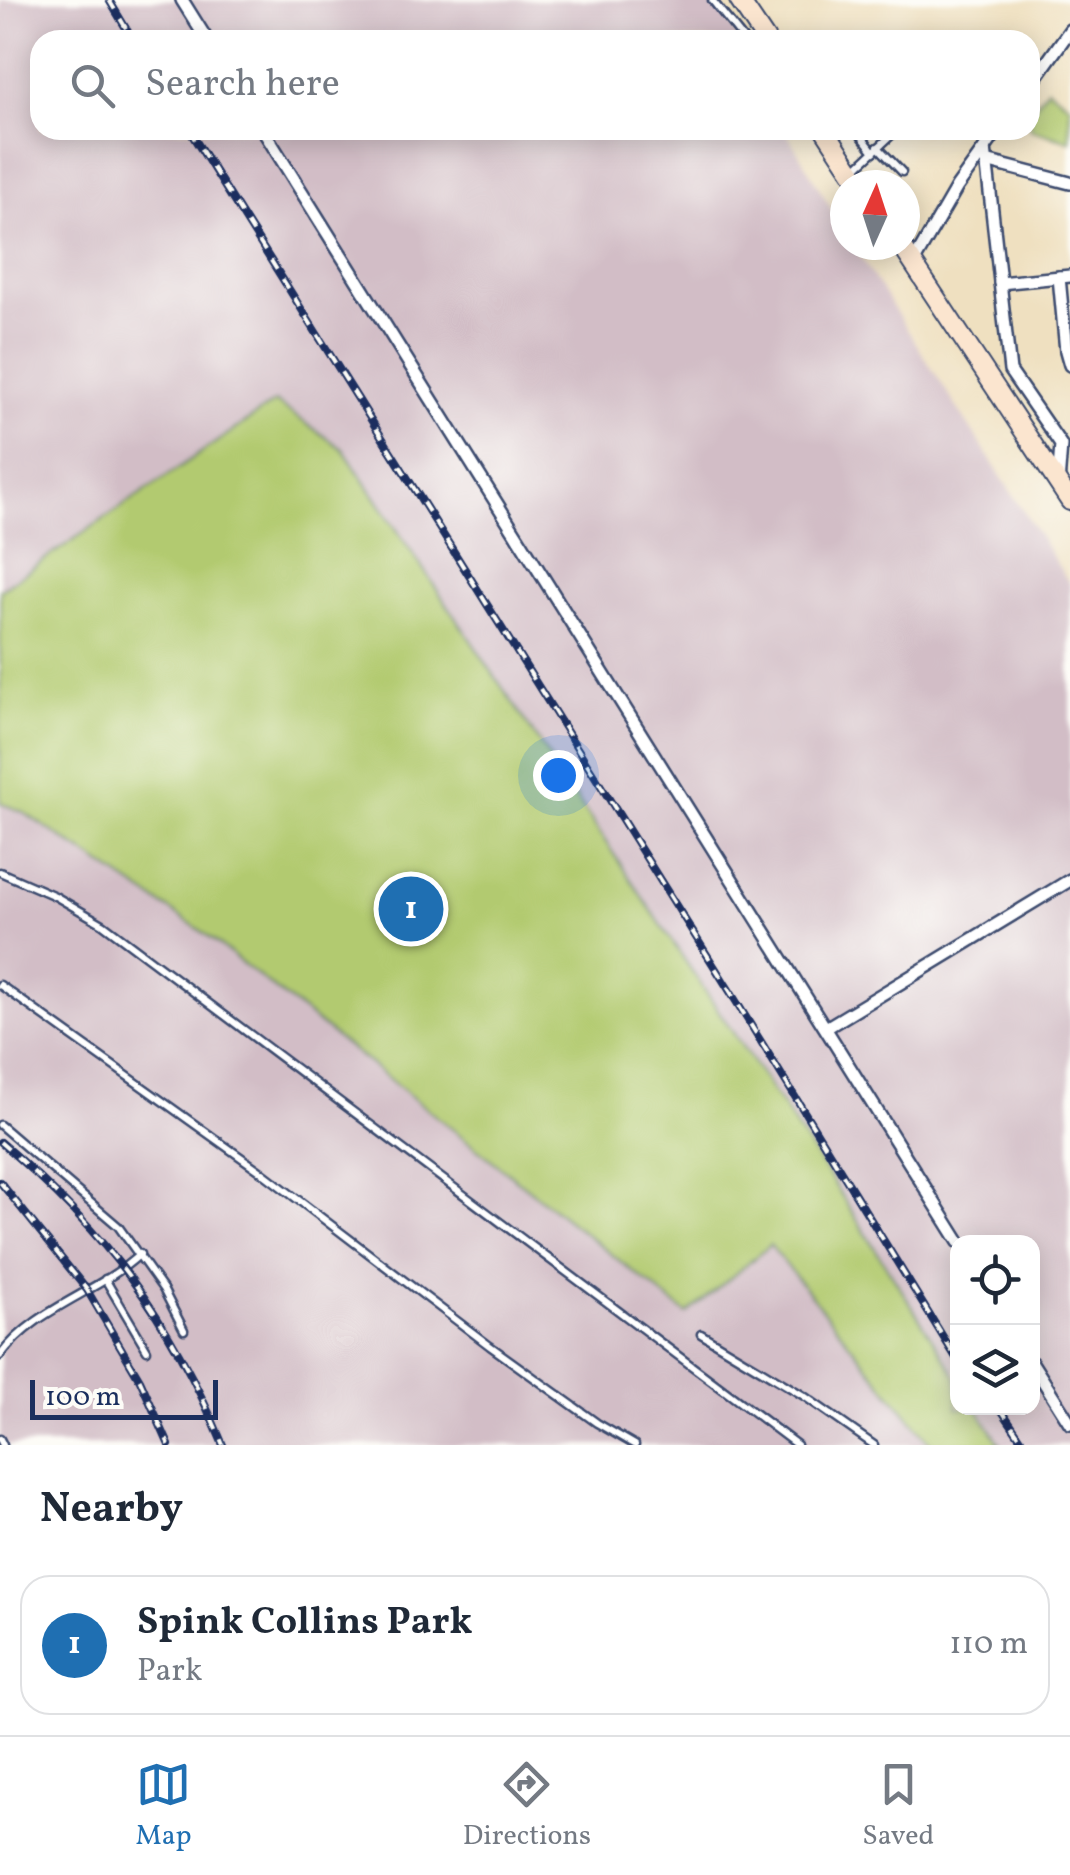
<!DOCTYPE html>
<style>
body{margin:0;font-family:Vollkorn,serif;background:#f6f6f7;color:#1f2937}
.controls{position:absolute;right:30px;bottom:30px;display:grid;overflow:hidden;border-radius:20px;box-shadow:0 5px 25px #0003}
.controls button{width:90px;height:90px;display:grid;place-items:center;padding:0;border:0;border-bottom:2px solid #e0e1e3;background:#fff;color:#1f2937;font:50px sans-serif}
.compass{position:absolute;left:830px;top:170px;width:90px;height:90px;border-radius:50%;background:#fff;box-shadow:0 5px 25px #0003;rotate:3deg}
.scale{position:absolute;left:30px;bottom:25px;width:188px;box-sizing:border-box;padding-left:10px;border:5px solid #1b2f5e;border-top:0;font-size:28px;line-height:35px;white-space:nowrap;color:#1b2f5e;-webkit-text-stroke:8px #fdfcf7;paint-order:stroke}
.you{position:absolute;left:558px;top:775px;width:35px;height:35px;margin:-25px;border:8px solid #fff;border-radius:50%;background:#1a73e8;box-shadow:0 0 0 15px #1a73e833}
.badge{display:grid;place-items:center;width:65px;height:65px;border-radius:50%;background:#1f6fb2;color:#fff;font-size:32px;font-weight:700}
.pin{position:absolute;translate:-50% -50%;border:5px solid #fff;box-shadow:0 2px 10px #0006}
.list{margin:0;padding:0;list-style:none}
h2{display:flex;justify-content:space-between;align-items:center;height:130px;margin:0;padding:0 40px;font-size:42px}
h2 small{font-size:32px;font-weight:400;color:#747a83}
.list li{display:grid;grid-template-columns:65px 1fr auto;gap:30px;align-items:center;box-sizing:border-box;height:140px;margin:0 20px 20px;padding:0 20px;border:2px solid #e0e1e3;border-radius:30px}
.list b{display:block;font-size:38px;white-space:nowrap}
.list p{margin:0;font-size:32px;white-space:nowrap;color:#747a83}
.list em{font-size:32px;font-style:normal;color:#747a83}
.icon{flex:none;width:55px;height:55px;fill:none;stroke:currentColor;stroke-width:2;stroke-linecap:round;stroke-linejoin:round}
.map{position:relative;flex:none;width:1070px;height:1445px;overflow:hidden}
.search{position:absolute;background:#fff;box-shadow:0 5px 25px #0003;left:30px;right:30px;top:30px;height:110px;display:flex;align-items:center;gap:25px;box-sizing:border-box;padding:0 35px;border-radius:30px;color:#747a83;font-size:38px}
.sheet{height:290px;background:#fff}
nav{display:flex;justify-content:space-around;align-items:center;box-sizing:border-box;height:140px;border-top:2px solid #e0e1e3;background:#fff;font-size:28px;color:#747a83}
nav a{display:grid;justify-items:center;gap:5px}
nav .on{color:#1f6fb2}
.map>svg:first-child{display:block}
.industrial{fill:#d2bdc6}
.green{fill:#b2ca6f;stroke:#667c66;stroke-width:2.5}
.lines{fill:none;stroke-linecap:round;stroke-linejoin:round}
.lane-casing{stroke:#3b4a6d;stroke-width:11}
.street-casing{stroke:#3b4a6d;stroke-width:16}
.secondary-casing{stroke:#3b4a6d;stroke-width:22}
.lane{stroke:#fff;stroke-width:6}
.street{stroke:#fff;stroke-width:11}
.secondary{stroke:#fbe5cf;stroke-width:18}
.rail-casing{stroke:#1b2f5e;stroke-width:8}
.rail{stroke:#fdfcf7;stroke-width:4;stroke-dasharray:11;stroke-linecap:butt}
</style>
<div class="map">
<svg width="1070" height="1445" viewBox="0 0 1070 1445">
<rect width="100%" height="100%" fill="#fdfcf7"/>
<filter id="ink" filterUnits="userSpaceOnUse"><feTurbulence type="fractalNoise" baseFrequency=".01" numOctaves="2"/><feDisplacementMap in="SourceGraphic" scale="20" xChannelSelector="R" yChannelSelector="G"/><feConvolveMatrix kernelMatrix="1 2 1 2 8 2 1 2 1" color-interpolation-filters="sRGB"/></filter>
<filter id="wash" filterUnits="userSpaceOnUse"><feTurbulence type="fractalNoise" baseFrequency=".0048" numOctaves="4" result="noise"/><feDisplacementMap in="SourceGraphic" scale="40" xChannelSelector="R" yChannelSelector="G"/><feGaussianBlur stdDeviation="2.25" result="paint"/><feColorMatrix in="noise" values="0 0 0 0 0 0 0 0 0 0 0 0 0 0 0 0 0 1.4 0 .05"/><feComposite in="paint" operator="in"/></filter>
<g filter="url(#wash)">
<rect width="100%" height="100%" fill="#efe0c0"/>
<!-- industrial -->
<g class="industrial">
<polygon points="0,0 719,0 739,40 40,40 40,130 785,130 845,232 845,245 853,245 1070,584 1070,1445 1001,1445 977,1408 1032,1408 1032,1242 958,1242 957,1377 831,1179 343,449 275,402 0,590"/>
<polygon points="0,803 23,812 200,930 770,1244 932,1445 0,1445"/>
</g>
<!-- green -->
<g class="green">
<polygon points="1047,88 1070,105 1070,141 1030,129 1030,113"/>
<polygon points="275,402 343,449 831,1179 957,1377 958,1408 977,1408 1001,1445 932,1445 770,1245 687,1314 200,930 23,812 0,803 0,590"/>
</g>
</g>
<g filter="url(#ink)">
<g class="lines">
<!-- lane casing -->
<g class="lane-casing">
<g id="lane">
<polyline points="712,0 744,40"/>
<polyline points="857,130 874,152"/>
<polyline points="832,139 844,130"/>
<polyline points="878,147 902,172"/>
<polyline points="853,171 897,130"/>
<polyline points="0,872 55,896 103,924 797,1445"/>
<polyline points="0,985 263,1173 490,1346 597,1423 635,1445"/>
<polyline points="0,1125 118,1226 163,1289 184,1330"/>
<polyline points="105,1279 147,1350"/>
<polyline points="701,1334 804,1396 874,1445"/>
<path d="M0 1356C36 1307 97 1294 140 1254"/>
<polyline points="0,1439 3,1445"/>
</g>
</g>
<!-- street casing -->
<g class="street-casing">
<g id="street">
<polyline points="182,0 207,40"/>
<polyline points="1030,86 1070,30"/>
<polyline points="263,130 959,1242"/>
<polyline points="985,148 1010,371 1061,445 1058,484"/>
<polyline points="986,161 1070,183"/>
<polyline points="913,263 957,187 998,130"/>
<polyline points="1059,277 1066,351 1070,365"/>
<polyline points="1000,283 1070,276"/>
<polyline points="826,1028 1070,880"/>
<polyline points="1032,1363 1070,1423"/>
</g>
</g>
<!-- secondary casing -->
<g class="secondary-casing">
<g id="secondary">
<polyline points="739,0 766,40"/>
<polyline points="825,130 861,185"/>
<polyline points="901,245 1070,501"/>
</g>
</g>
<!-- lane -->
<use href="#lane" class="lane"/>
<!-- street -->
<use href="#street" class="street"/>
<!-- secondary -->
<use href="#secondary" class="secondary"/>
<!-- rail casing -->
<g class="rail-casing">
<g id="rail">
<polyline points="109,0 133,40"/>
<polyline points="189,130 731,993 958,1361"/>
<path d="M0 1142C106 1233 169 1315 223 1445"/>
<polyline points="0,1182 87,1290 140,1380 169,1445"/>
<polyline points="1000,1408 1025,1445"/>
</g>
</g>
<!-- rail -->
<use href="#rail" class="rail"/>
</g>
</g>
</svg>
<div class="controls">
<button><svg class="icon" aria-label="locate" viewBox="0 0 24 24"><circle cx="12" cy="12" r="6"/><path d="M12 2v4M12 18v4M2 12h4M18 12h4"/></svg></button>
<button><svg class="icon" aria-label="layers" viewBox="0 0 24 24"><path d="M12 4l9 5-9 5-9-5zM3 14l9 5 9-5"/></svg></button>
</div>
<svg class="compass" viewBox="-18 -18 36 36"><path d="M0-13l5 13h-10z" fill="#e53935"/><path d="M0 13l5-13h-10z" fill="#747a83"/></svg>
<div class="scale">100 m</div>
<div class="you"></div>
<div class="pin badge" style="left:411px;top:909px">1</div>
<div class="search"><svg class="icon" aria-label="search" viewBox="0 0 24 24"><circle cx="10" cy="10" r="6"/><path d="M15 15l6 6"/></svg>Search here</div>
</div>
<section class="sheet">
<h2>Nearby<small></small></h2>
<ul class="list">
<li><span class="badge">1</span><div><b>Spink Collins Park</b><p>Park</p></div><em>110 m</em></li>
</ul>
</section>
<nav>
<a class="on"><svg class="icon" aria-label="map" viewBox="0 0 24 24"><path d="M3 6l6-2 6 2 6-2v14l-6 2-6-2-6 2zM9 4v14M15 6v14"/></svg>Map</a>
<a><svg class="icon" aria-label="directions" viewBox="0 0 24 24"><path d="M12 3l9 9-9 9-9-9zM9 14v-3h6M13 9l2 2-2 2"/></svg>Directions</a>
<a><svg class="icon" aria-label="saved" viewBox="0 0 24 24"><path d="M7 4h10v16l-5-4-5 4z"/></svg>Saved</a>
</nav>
